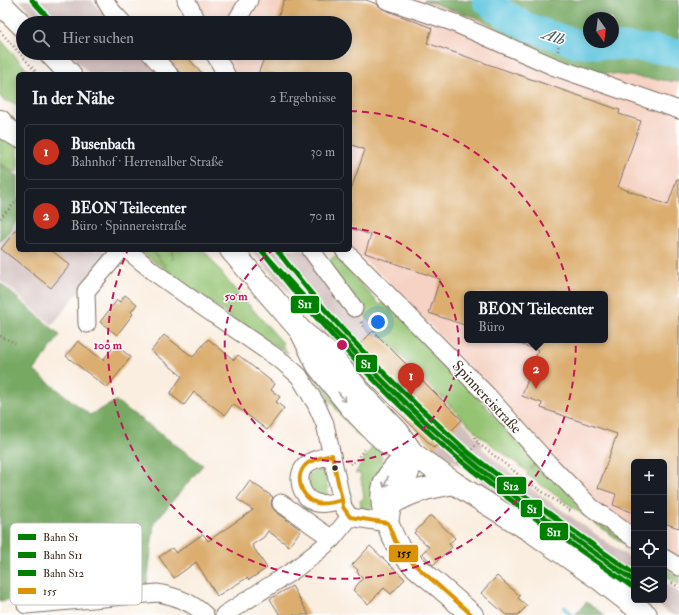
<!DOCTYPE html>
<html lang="de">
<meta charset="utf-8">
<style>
body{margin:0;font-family:"IM FELL Double Pica",serif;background:#20242c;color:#f1f3f6}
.controls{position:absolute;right:12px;bottom:12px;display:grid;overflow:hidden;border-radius:6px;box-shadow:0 2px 10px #0003}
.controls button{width:36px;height:36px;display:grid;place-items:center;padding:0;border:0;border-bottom:1px solid #363941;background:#171b24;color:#f1f3f6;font:20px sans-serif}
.compass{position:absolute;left:583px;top:12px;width:36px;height:36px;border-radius:50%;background:#171b24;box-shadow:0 2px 10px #0003;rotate:166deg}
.you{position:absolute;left:378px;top:322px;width:14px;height:14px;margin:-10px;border:3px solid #fff;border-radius:50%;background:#1a73e8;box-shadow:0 0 0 6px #1a73e833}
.badge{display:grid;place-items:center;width:26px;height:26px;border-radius:50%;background:#c8321e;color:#fff;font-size:13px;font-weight:700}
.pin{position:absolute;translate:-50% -33px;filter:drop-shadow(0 1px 2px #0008)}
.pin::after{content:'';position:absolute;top:21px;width:14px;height:12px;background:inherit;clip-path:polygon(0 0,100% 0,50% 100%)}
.popup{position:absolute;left:464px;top:291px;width:144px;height:52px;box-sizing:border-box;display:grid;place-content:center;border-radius:6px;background:#171b24;filter:drop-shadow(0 1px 3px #0005);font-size:13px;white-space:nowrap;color:#9ea1a6}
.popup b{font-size:15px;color:#f1f3f6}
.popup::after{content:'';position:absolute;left:50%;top:100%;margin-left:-8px;border:8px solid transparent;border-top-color:#171b24}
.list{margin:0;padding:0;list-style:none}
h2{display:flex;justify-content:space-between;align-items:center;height:52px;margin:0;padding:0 16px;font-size:17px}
h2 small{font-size:13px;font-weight:400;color:#9ea1a6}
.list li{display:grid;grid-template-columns:26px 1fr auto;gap:12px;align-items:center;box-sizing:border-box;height:56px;margin:0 8px 8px;padding:0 8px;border:1px solid #363941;border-radius:6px}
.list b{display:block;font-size:15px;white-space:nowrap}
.list p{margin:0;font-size:13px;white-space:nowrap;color:#9ea1a6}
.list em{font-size:13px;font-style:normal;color:#9ea1a6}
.icon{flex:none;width:22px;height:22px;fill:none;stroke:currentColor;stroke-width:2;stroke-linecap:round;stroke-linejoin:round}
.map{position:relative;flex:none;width:679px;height:615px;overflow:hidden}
.search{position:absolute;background:#171b24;box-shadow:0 2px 10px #0003;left:16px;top:16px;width:336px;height:44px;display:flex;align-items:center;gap:10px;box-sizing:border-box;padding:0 14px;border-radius:22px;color:#9ea1a6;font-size:15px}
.panel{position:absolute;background:#171b24;box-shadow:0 2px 10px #0003;left:16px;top:72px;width:336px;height:180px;border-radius:6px}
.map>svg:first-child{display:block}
.built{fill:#f5d2c3;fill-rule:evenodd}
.industrial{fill:#d1bfbd}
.green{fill:#94c372;stroke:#687648}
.forest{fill:#77a964;stroke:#596a41;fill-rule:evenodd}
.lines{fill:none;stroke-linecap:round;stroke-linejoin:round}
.stream{stroke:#62c7df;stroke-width:4.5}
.river{stroke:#62c7df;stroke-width:28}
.building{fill:#dbae70}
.minor-casing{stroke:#7e6f62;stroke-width:19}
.major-casing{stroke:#7e6f62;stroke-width:24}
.path{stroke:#7e6f62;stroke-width:2.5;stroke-dasharray:1 3;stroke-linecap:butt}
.minor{stroke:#fff;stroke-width:17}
.major{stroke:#fff;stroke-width:22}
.bus-1-casing{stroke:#fff;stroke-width:7}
.bus-1{stroke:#db9304;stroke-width:4}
.rail-1-casing{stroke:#fff;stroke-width:8}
.rail-2-casing{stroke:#fff;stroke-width:8}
.rail-3-casing{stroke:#fff;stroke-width:8}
.rail-1{stroke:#008000;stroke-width:5}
.rail-2{stroke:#008000;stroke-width:5}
.rail-3{stroke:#008000;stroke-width:5}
.oneway{stroke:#a79f9a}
.ring{fill:none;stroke:#c2185b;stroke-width:2;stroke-dasharray:7 5}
.bus-dot{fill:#3b2a1e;stroke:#fff;stroke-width:1.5}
.labels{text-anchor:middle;stroke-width:3;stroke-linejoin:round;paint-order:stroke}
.street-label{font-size:15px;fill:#3b2a1e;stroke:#fff}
.water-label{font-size:16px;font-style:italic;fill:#496162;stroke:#fff}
.key{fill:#fff;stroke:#c4bfbc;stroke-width:1}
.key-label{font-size:11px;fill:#3b2a1e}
.centre{fill:#c2185b;stroke:#fff;stroke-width:2}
.ring-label{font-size:12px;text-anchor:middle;font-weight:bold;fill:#c2185b;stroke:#fff;stroke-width:3;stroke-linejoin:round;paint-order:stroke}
.line-badge{stroke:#fff;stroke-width:1.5}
.badge-label{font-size:11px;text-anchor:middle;font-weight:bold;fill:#fff}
.pale-badge-label{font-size:11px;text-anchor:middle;font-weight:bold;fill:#111}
</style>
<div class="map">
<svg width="679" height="615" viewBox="0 0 679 615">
<rect width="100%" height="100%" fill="#fff"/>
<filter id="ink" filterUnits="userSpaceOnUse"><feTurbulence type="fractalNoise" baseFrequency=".025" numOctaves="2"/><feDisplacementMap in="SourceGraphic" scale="8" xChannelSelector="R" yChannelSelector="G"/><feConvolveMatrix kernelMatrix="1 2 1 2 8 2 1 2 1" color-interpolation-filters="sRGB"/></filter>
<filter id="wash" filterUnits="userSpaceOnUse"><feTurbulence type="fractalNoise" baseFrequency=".012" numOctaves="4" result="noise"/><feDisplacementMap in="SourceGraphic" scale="16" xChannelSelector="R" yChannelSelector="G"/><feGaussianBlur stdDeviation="0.9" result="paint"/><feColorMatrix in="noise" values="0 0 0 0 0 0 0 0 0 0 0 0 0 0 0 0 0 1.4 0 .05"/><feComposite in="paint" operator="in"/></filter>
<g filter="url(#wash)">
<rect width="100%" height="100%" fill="#faeee0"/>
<!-- built -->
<path class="built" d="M197 0H424L482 20 564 68 679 82V560L664 550V462H634V531L595 505 488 386 387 280 350 247V74H236L225 53H345V23H208L196 2ZM467 294H605V340H467Z"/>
<!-- industrial -->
<g class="industrial">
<polygon points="20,0 91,0 112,23 41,23"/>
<polygon points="70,53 140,53 159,74 89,74"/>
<polygon points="18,222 18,250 106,250 110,253 52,325 0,280 0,244"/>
<polygon points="251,250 306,250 349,311 364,318 373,331 462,420 483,445 481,448 525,484 634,561 634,588 505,499 466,470 434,448 345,359"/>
<polygon points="664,582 679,592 679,615 672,615 651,600 664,600"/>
</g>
<!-- green -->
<g class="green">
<polygon points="0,39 31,74 18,74 18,105 3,100 0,96"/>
<polygon points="0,138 5,141 18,145 18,171 14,172 0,163"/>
<polygon points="138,250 151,250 165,267 166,266 152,250 171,250 172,259 170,261 173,258 172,250 204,250 231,285 283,343 282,345 288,353 286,354 277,346 256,334 255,335"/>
<polygon points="336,255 380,305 386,299 537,461 527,471 479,435 376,331 326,263"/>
<polygon points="310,369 367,434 364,438 358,436 336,409"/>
<path d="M374 444C391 460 378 486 374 505L369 510 362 511 360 501 364 497 360 473 356 474V472Z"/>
<polygon points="539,460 583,509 634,548 634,551 526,474"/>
<path d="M316 469H324L328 493 322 496H316C308 486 303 478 316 469Z"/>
<polygon points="664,568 679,577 679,585 664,574"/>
</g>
<!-- forest -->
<g class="forest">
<path d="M424 0H679V82L564 68 482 20ZM589 18H613V42H589Z"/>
<polygon points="0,164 18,176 18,220 0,242"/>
<polygon points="0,283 60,335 34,371 90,415 116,401 203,465 154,523 147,586 0,601"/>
<polygon points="586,602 605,615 575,615"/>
</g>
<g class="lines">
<!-- stream -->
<polyline class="stream" points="565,608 571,615"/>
<!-- river -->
<polyline class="river" points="486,0 497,9 527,27 576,43 654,49 679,53"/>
</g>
<g id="blocks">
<!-- building -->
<g class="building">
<polygon points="284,0 366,0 377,4 383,9 432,28 427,43 620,110 619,114 641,121 618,187 668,205 677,179 679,179 679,528 664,523 664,462 634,462 634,513 613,505 616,494 598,488 617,434 541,408 542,403 522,396 538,350 513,342 513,340 605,340 605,294 467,294 467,326 429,313 440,279 365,253 371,235 350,228 350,192 365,150 350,144 350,74 258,74 266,53 345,53 345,23 276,23"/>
<polygon points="163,53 183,53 203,74 181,74"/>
<polygon points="18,227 18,250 51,250 70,265 51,288 1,249"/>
<polygon points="125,295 137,304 131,312 133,314 117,335 100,322 117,300 120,302"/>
<polygon points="373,331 462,420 434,448 367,381 347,357"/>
<polygon points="164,335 193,357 208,339 234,360 238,355 275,384 271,390 280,397 276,402 284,408 267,430 233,404 225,415 194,392 184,405 170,394 182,376 151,351"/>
<polygon points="78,341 103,360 115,345 131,357 107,388 66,356"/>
<polygon points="250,481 273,497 271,502 272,507 275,511 301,530 289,546 268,531 264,537 252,545 267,568 249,580 247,578 217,596 196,562 174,578 159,557 172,548 176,553 203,534 208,541 253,510 237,499"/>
<polygon points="431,515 455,538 449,544 452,547 433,565 422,553 429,547 414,533"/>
<polygon points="370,546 405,579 391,594 384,588 368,604 353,590 363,578 357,572 358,570 352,565"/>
<polygon points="497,576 520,596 518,598 527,606 518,615 506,615 481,593"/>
<polygon points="292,586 309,615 280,615 270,599"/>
</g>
</g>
</g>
<g filter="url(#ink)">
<use href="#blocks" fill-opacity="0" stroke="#7e6f62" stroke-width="1"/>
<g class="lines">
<!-- minor casing -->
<g class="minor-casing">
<g id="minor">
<polyline points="105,0 111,10 123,23"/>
<polyline points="186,0 198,23"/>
<polyline points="386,0 452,22 555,67 679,110"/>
<polyline points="235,23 249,0"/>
<polyline points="150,53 169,74"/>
<polyline points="214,53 226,74"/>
<polyline points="127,250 154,272 203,307 283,362 299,376 316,404 325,424 343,507 350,517"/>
<polyline points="311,250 354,308"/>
<polyline points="344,250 488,396 547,462 591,507 634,538"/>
<polyline points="87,324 86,291 121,250"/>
<path d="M332 455C324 457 312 459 306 465 294 476 301 499 317 503 325 505 334 502 342 500"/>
<polyline points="281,503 332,539"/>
<polyline points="664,558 679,567"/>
<path d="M26 605 158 593C175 596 193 603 205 615"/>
<polyline points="224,615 294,570 317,552 332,539 350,517 388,523"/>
</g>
</g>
<!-- major casing -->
<g class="major-casing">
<g id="major">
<polyline points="0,3 23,26"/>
<polyline points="50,53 70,74"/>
<polyline points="0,121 8,130 18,136"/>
<polyline points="231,250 301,331 330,355 359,391 398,432 412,453"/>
<polyline points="301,331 318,366 350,406 376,433 389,445 412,453 454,483 534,533 601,580 646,615"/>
<path d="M412 453C382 475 375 492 389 527 393 538 399 549 407 558 413 565 421 571 428 577 443 589 457 602 472 615"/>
<path d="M391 504C410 491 432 487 454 483"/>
<path d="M388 517C390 502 396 497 403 485 408 474 411 465 412 453"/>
</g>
</g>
<!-- path -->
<g class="path">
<polyline points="0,31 38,74"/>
<polyline points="558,51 560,33"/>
<polyline points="0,218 18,200"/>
<polyline points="361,322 364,329"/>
<polyline points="0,336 15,343"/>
<polyline points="475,437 478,443 528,482 572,512"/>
<polyline points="350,464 356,461 365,448"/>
<polyline points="458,464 478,443"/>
<polyline points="672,583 679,587"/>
</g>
<!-- minor -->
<use href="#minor" class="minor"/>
<!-- major -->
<use href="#major" class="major"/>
<!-- bus-1 casing -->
<g class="bus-1-casing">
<g id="bus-1">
<path d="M332 455 342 500C334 502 325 505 317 503 300 498 293 474 308 463 315 458 324 457 332 455Z"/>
<polyline points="342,500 343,507 350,517 388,523 395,541 407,558 472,615"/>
</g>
</g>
<!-- bus-1 -->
<use href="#bus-1" class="bus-1"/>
<!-- rail-1 casing -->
<g class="rail-1-casing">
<g id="rail-1">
<polyline points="32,0 53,23"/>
<path d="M261 250C325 320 388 392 461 453 515 500 576 539 634 581"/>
</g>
</g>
<!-- rail-2 casing -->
<g class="rail-2-casing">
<path id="rail-2" d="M265 254C310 314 360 368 415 420 430 433 444 448 460 460 514 505 573 545 631 586"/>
</g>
<!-- rail-3 casing -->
<g class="rail-3-casing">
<path id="rail-3" d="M277 250C320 308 369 360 421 409 437 423 452 438 468 452 521 495 578 534 634 574"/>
</g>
<!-- rail-1 -->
<use href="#rail-1" class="rail-1"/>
<!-- rail-2 -->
<use href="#rail-2" class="rail-2"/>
<!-- rail-3 -->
<use href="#rail-3" class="rail-3"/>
</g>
<!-- one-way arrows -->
<defs><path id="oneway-shaft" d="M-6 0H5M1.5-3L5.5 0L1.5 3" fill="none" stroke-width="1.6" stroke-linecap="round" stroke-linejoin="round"/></defs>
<g class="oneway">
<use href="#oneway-shaft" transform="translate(342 397) rotate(51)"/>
<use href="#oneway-shaft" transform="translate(386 482) rotate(110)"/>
</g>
</g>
<!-- distance rings -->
<g class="ring">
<path d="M350 228A117 117 0 1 1 273 250"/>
<path d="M350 111A234 234 0 1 1 127 252"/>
</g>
<!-- markers -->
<circle class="bus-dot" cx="335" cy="468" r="3.5"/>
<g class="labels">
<!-- street labels -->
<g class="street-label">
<text transform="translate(487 397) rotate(47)" y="5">Spinnereistraße</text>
</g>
<!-- water labels -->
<g class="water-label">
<text transform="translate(554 36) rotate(19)" y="6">Alb</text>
</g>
</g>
<!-- legend -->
<rect x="10" y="523" width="132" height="82" rx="6" class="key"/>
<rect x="18" y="534" width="18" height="6" fill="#008000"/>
<rect x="18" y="552" width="18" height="6" fill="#008000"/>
<rect x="18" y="570" width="18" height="6" fill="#008000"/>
<rect x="18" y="588" width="18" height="6" fill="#db9304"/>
<g class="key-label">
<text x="43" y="541">Bahn S1</text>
<text x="43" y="559">Bahn S11</text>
<text x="43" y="577">Bahn S12</text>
<text x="43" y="595">155</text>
</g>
<circle cx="342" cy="345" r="6" class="centre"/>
<g class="ring-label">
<text x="236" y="300">50 m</text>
<text x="108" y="349">100 m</text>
</g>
<g class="line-badge">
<rect x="290" y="295" width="30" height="19" rx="4" fill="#008000"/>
<rect x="355" y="354" width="23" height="19" rx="4" fill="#008000"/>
<rect x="496" y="476" width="31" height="19" rx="4" fill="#008000"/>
<rect x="520" y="499" width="23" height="19" rx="4" fill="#008000"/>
<rect x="539" y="522" width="30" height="19" rx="4" fill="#008000"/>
<rect x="388" y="544" width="31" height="19" rx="4" fill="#db9304"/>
</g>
<g class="badge-label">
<text x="305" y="308">S11</text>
<text x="366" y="368">S1</text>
<text x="511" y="490">S12</text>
<text x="532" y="513">S1</text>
<text x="554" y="536">S11</text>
</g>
<g class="pale-badge-label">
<text x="404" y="557">155</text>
</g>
</svg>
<div class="controls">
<button>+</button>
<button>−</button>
<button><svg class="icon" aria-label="locate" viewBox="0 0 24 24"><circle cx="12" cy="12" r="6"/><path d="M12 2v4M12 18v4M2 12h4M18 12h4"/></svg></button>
<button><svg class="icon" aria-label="layers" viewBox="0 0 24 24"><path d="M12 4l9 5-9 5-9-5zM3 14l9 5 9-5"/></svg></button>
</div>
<svg class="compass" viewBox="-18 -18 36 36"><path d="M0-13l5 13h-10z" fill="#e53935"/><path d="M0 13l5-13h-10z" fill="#9ea1a6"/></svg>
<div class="you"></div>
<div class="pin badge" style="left:411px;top:396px">1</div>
<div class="pin badge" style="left:536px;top:389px">2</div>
<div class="popup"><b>BEON Teilecenter</b>Büro</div>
<div class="search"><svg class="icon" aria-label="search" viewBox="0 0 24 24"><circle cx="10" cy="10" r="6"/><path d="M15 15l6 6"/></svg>Hier suchen</div>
<section class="panel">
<h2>In der Nähe<small>2 Ergebnisse</small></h2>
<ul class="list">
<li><span class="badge">1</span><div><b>Busenbach</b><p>Bahnhof · Herrenalber Straße</p></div><em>30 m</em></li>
<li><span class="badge">2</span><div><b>BEON Teilecenter</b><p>Büro · Spinnereistraße</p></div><em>70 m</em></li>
</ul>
</section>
</div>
